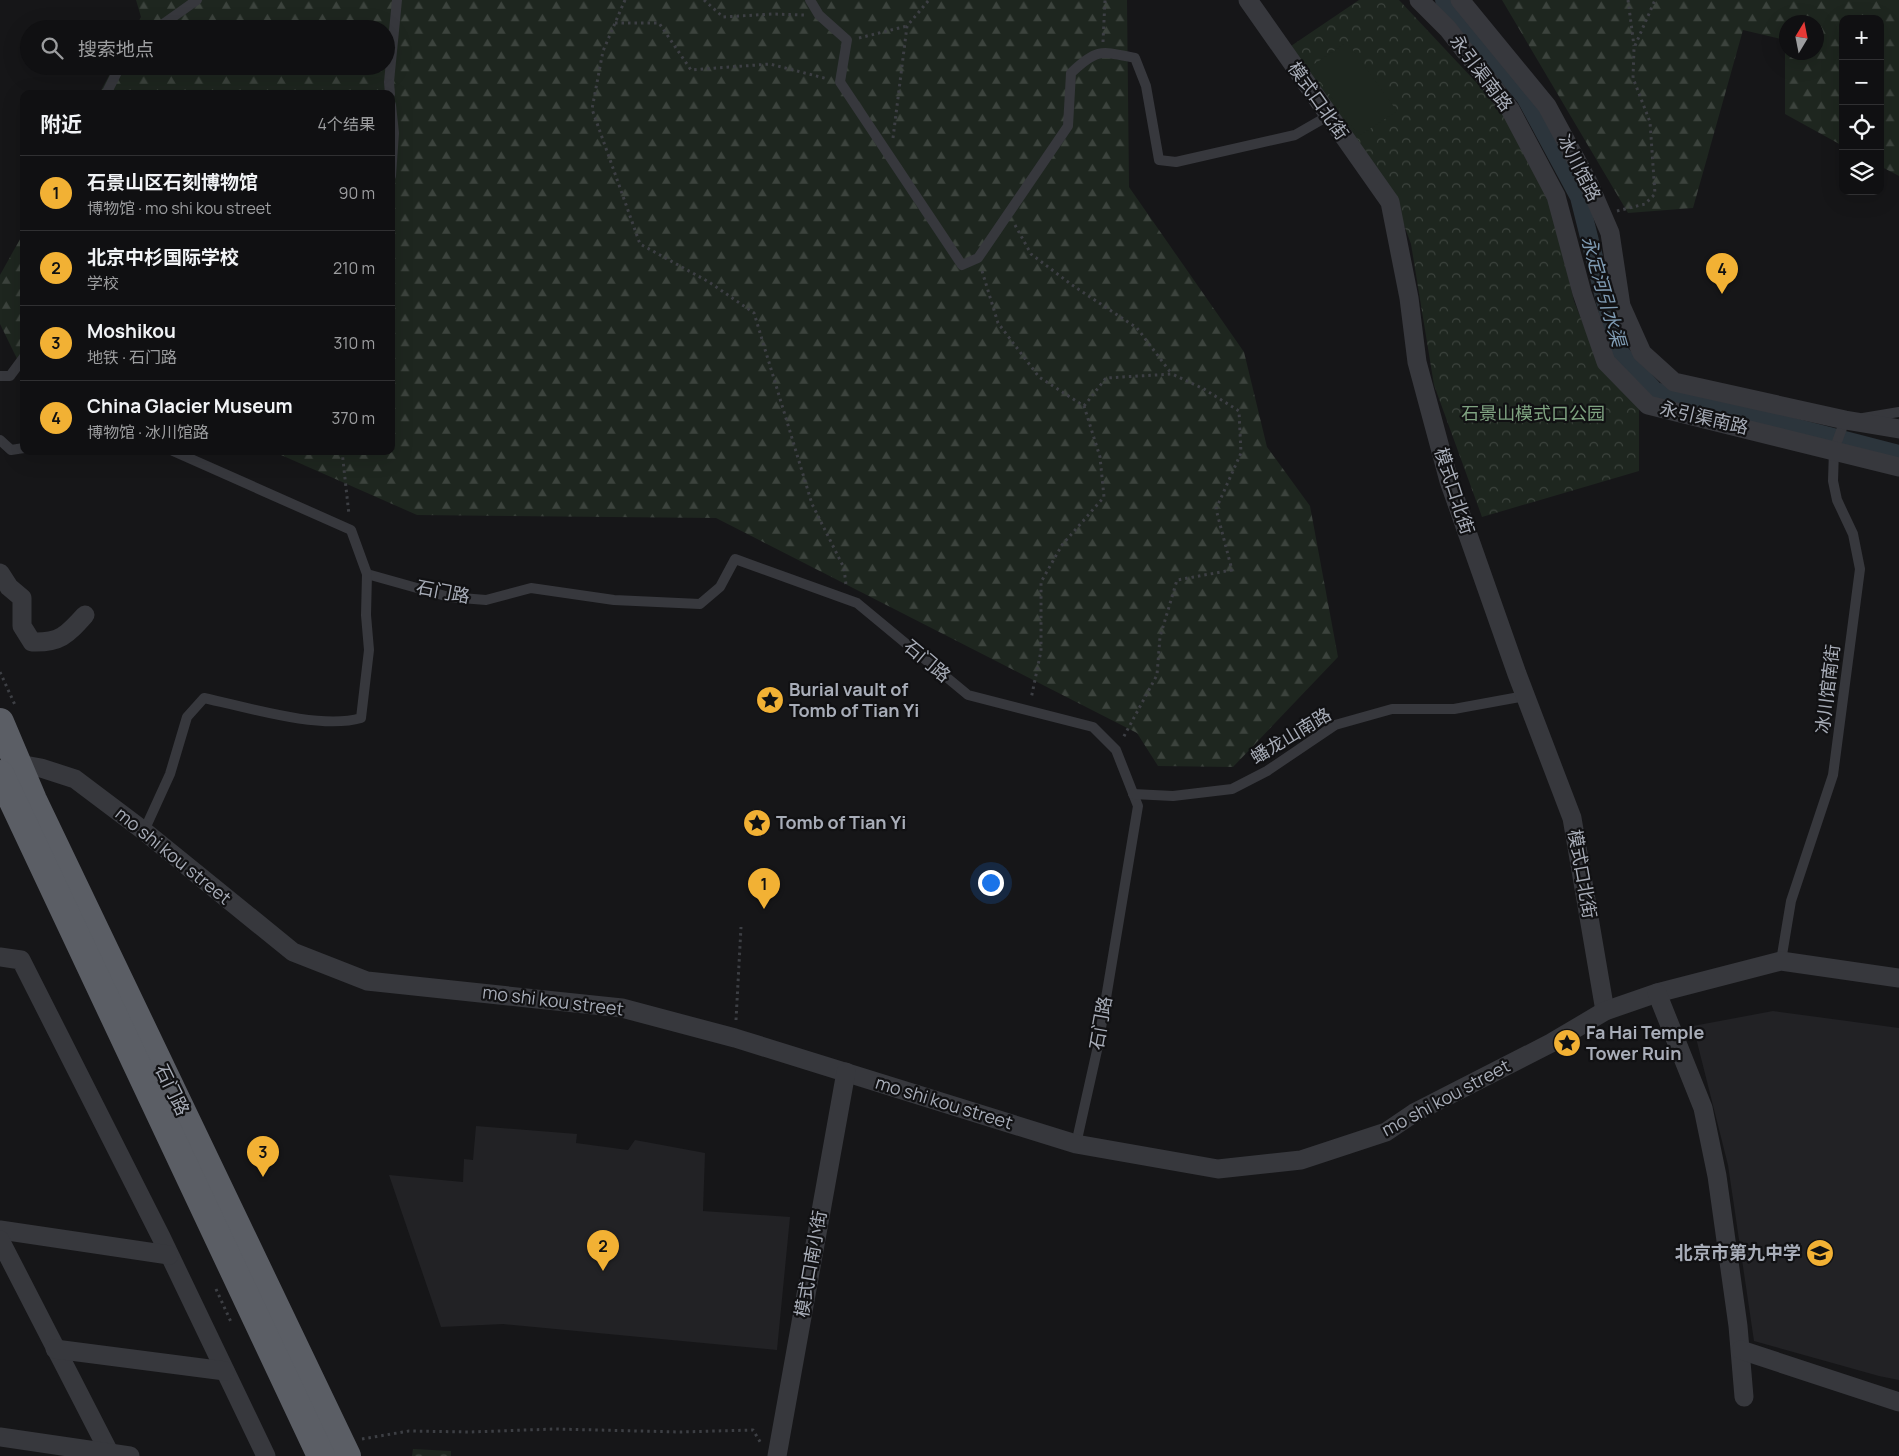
<!DOCTYPE html>
<html lang="zh">
<meta charset="utf-8">
<style>
body{margin:0;font-family:Manrope,"Noto Sans SC",sans-serif;background:#1e1e20;color:#f1f3f6}
.controls{position:absolute;right:15px;top:15px;display:grid;overflow:hidden;border-radius:10px;box-shadow:0 5px 20px #0002}
.controls button{width:45px;height:45px;display:grid;place-items:center;padding:0;border:0;border-bottom:1px solid #303032;background:#101012;color:#f1f3f6;font:25px sans-serif}
.compass{position:absolute;left:1779px;top:15px;width:45px;height:45px;border-radius:50%;background:#101012;box-shadow:0 5px 20px #0002;rotate:10deg}
.you{position:absolute;left:990px;top:882px;width:18px;height:18px;margin:-12px;border:4px solid #fff;border-radius:50%;background:#1a73e8;box-shadow:0 0 0 8px #1a73e833}
.badge{display:grid;place-items:center;width:32px;height:32px;border-radius:50%;background:#f2b134;color:#111;font-size:16px;font-weight:700}
.pin{position:absolute;translate:-50% -41px;filter:drop-shadow(0 1px 2px #0008)}
.pin::after{content:'';position:absolute;top:26px;width:18px;height:15px;background:inherit;clip-path:polygon(0 0,100% 0,50% 100%)}
.list{margin:0;padding:0;list-style:none}
h2{display:flex;justify-content:space-between;align-items:center;height:65px;margin:0;padding:0 20px;font-size:21px}
h2 small{font-size:16px;font-weight:400;color:#9c9d9f}
.list li{display:grid;grid-template-columns:32px 1fr auto;gap:15px;align-items:center;box-sizing:border-box;height:75px;padding:0 20px;border-top:1px solid #303032}
.list b{display:block;font-size:19px;white-space:nowrap}
.list p{margin:0;font-size:16px;white-space:nowrap;color:#9c9d9f}
.list em{font-size:16px;font-style:normal;color:#9c9d9f}
.icon{flex:none;width:28px;height:28px;fill:none;stroke:currentColor;stroke-width:2;stroke-linecap:round;stroke-linejoin:round}
.map{position:relative;flex:none;width:1899px;height:1456px;overflow:hidden}
.search{position:absolute;background:#101012;box-shadow:0 5px 20px #0002;left:20px;top:20px;width:375px;height:55px;display:flex;align-items:center;gap:12px;box-sizing:border-box;padding:0 18px;border-radius:28px;color:#9c9d9f;font-size:19px}
.panel{position:absolute;background:#101012;box-shadow:0 5px 20px #0002;left:20px;top:90px;width:375px;height:365px;border-radius:10px}
.map>svg:first-child{display:block}
.built{fill:#222225}
.forest{fill:url(#forest-firs);fill-rule:evenodd}
.park{fill:url(#park-crowns)}
.pitch{fill:#1e261f}
.lines{fill:none;stroke-linecap:round;stroke-linejoin:round}
.canal{stroke:#2c353c;stroke-width:18}
.path{stroke:#3d3f44;stroke-width:3;stroke-dasharray:2.5 4;stroke-linecap:butt}
.service{stroke:#37383d;stroke-width:10}
.minor{stroke:#37383d;stroke-width:19}
.trunk{stroke:#5b5e65;stroke-width:28}
.labels{text-anchor:middle;stroke-width:4.5;stroke-linejoin:round;paint-order:stroke}
.street-label{font-size:18px;fill:#a8adb8;stroke:#111113}
.park-label{font-size:18px;fill:#7fa381;stroke:#111113}
.poi-label{font-size:18px;font-weight:bold;fill:#a8adb8;stroke:#111113;text-anchor:start}
.water-label{font-size:19px;font-style:italic;fill:#7f9bb3;stroke:#111113}
</style>
<div class="map">
<svg width="1899" height="1456" viewBox="0 0 1899 1456">
<defs>
<pattern id="forest-firs" width="22" height="20" patternUnits="userSpaceOnUse" patternTransform="scale(1.25)"><rect width="22" height="20" fill="#1e261f"/><path d="M5 1l3.5 6h-7zM16 11l3.5 6h-7z" fill="#3c433d"/></pattern>
<pattern id="park-crowns" width="20" height="18" patternUnits="userSpaceOnUse" patternTransform="scale(1.25)"><rect width="20" height="18" fill="#1e261f"/><path d="M2 6a3 3 0 1 1 6 0M12 15a3 3 0 1 1 6 0" fill="none" stroke="#3c433d"/></pattern>
</defs>
<rect width="100%" height="100%" fill="#161618"/>
<!-- built -->
<g class="built">
<polygon points="1773,1011 1899,1028 1899,1380 1879,1376 1754,1341 1728,1165 1693,1026"/>
<polygon points="476,1126 577,1134 576,1143 628,1150 635,1140 705,1153 703,1211 790,1217 777,1350 503,1324 441,1327 389,1175 463,1182 464,1159 473,1160"/>
</g>
<!-- forest -->
<g class="forest">
<polygon points="136,0 1127,0 1129,187 1244,352 1267,447 1310,506 1338,657 1233,767 1158,766 1137,733 716,518 417,515 272,451 391,451 391,94 99,94 114,66 386,66 386,29 134,29 141,17"/>
<path d="M1502 0H1899V176L1880 166V19H1843V146L1785 114V40L1743 30 1693 208 1628 213ZM1786 22H1816V52H1786Z"/>
<polygon points="24,232 24,373 0,324 0,275"/>
</g>
<!-- park -->
<g class="park">
<polygon points="1359,0 1399,0 1504,112 1551,203 1574,301 1598,361 1639,408 1639,471 1482,517 1434,385 1411,244 1394,198 1288,48"/>
<polygon points="413,1449 451,1451 451,1456 412,1456"/>
</g>
<!-- pitch -->
<polygon class="pitch" points="1347,42 1397,111 1359,136 1310,67"/>
<g class="lines">
<!-- canal -->
<polyline class="canal" points="1444,0 1525,97 1579,197 1617,349 1655,391 1899,454"/>
<!-- path -->
<g class="path">
<polyline points="625,0 603,51 592,109 640,244 709,282 754,313 812,504 844,568 846,585"/>
<polyline points="704,0 723,17 772,14 804,15"/>
<polyline points="1628,0 1634,46"/>
<polyline points="615,23 659,23 691,70 770,64 828,79"/>
<polyline points="859,38 907,26"/>
<polyline points="1103,42 1105,0"/>
<polyline points="893,138 907,26 929,0"/>
<polyline points="1617,211 1645,204 1655,194 1650,122 1633,78 1634,48 1655,0"/>
<polyline points="1015,225 1031,254 1072,285 1137,328 1171,373"/>
<polyline points="982,271 998,323 1039,377 1084,406 1100,457 1104,497 1062,545 1041,582 1041,651 1031,699"/>
<polyline points="1084,406 1106,378 1172,374 1204,389 1239,411 1241,453 1216,509 1232,570 1177,580 1160,637 1157,675 1123,738"/>
<polyline points="342,451 349,515"/>
<polyline points="0,672 15,705"/>
<polyline points="736,1020 741,927"/>
<polyline points="216,1289 231,1322"/>
<polyline points="362,1439 409,1431 470,1432 555,1429 680,1432 753,1430 762,1445"/>
</g>
<!-- service -->
<g class="service">
<path d="M810 0 819 15 847 40 840 82 962 265 978 258 1068 126 1071 73C1097 48 1101 51 1135 58L1146 86 1159 160 1176 162 1295 135 1328 116"/>
<polyline points="156,29 197,0"/>
<polyline points="106,94 120,66"/>
<polyline points="390,94 389,82 397,0"/>
<polyline points="391,105 394,133 391,176"/>
<polyline points="0,376 10,376 24,357"/>
<polyline points="1863,418 1899,412"/>
<polyline points="0,440 11,450 24,448"/>
<polyline points="367,574 449,597 486,600 531,588 614,600 700,604 720,587 735,559 857,603 968,695 1093,727 1116,750 1138,806 1098,1046 1076,1144"/>
<polyline points="1133,794 1173,796 1232,789 1267,771 1335,725 1392,709 1454,709 1525,696"/>
<path d="M144 831 170 774 187 717 204 698C246 707 320 730 361 718L369 650 366 615 367 574 351 530 173 451"/>
<polyline points="1781,961 1791,901 1833,775 1860,569 1853,534 1837,500 1833,481 1834,450 1845,420 1849,420"/>
</g>
<!-- minor -->
<g class="minor">
<polyline points="1248,0 1390,202 1409,298 1417,362 1449,481 1517,674 1572,818 1605,1011"/>
<polyline points="1419,0 1448,29 1510,109 1556,196 1582,293 1606,362 1648,405 1899,467"/>
<polyline points="1460,0 1547,106 1588,182 1610,233 1621,306 1642,353 1674,382 1845,420 1899,429"/>
<path d="M0 573 9 587 22 598V626L32 642C60 643 67 635 85 615"/>
<polyline points="19,764 41,768 75,779 144,831 293,952 367,981 622,1008 735,1038 1076,1144 1218,1169 1301,1160 1386,1132 1414,1113 1551,1043 1605,1011 1657,993 1781,961 1899,978"/>
<polyline points="0,957 21,960 161,1237 266,1456"/>
<polyline points="1657,993 1703,1108 1717,1176 1738,1326 1744,1397"/>
<polyline points="0,1230 169,1255"/>
<polyline points="0,1240 109,1452"/>
<polyline points="55,1349 225,1371"/>
<polyline points="1741,1350 1899,1402"/>
<polyline points="0,1437 130,1456"/>
<polyline points="777,1456 846,1072"/>
</g>
<!-- trunk -->
<g class="trunk">
<polyline points="0,722 33,800 347,1456"/>
<polyline points="0,774 321,1456"/>
</g>
</g>
<!-- icons -->
<defs>
<g id="sight-disc" transform="scale(1.4375)"><circle r="9.5" fill="#f2b134" stroke="#111113"/><path d="M0-6L1.8-2.2L6-1.7L2.9 1.2L3.7 5.4L0 3.3L-3.7 5.4L-2.9 1.2L-6-1.7L-1.8-2.2Z" fill="#111"/></g>
<g id="school-disc" transform="scale(1.4375)"><circle r="9.5" fill="#f2b134" stroke="#111113"/><path d="M0-5L7-2L0 1L-7-2ZM-4 1L0 2.5L4 1V4Q0 6-4 4Z" fill="#111"/></g>
</defs>
<g fill-rule="evenodd">
<use href="#sight-disc" x="770" y="700"/>
<use href="#sight-disc" x="757" y="823"/>
<use href="#sight-disc" x="1567" y="1043"/>
<use href="#school-disc" x="1820" y="1253"/>
</g>
<g class="labels">
<!-- street labels -->
<g class="street-label">
<text transform="translate(1481 73) rotate(53)" y="6">永引渠南路</text>
<text transform="translate(1318 101) rotate(55)" y="6">模式口北街</text>
<text transform="translate(1579 168) rotate(63)" y="6">冰川馆路</text>
<text transform="translate(1704 418) rotate(13)" y="6">永引渠南路</text>
<text transform="translate(1454 491) rotate(72)" y="6">模式口北街</text>
<text transform="translate(443 592) rotate(11)" y="6">石门路</text>
<text transform="translate(927 661) rotate(40)" y="6">石门路</text>
<text transform="translate(1828 689) rotate(-83)" y="6">冰川馆南街</text>
<text transform="translate(1291 736) rotate(-31)" y="6">蟠龙山南路</text>
<text transform="translate(173 856) rotate(39)" y="6">mo shi kou street</text>
<text transform="translate(1582 874) rotate(80)" y="6">模式口北街</text>
<text transform="translate(553 1001) rotate(7)" y="6">mo shi kou street</text>
<text transform="translate(1101 1023) rotate(-80)" y="6">石门路</text>
<text transform="translate(172 1090) rotate(64)" y="6">石门路</text>
<text transform="translate(1446 1098) rotate(-28)" y="6">mo shi kou street</text>
<text transform="translate(944 1103) rotate(17)" y="6">mo shi kou street</text>
<text transform="translate(811 1264) rotate(-80)" y="6">模式口南小街</text>
</g>
<!-- park labels -->
<g class="park-label">
<text x="1533" y="420">石景山模式口公园</text>
</g>
<!-- poi labels -->
<g class="poi-label">
<text x="789" y="696">Burial vault of<tspan x="789" dy="21">Tomb of Tian Yi</tspan></text>
<text x="776" y="829">Tomb of Tian Yi</text>
<text x="1586" y="1039">Fa Hai Temple<tspan x="1586" dy="21">Tower Ruin</tspan></text>
<text x="1801" y="1259" text-anchor="end">北京市第九中学</text>
</g>
<!-- water labels -->
<g class="water-label">
<text transform="translate(1604 291) rotate(74)" y="7">永定河引水渠</text>
</g>
</g>
</svg>
<div class="controls">
<button>+</button>
<button>−</button>
<button><svg class="icon" aria-label="locate" viewBox="0 0 24 24"><circle cx="12" cy="12" r="6"/><path d="M12 2v4M12 18v4M2 12h4M18 12h4"/></svg></button>
<button><svg class="icon" aria-label="layers" viewBox="0 0 24 24"><path d="M12 4l9 5-9 5-9-5zM3 14l9 5 9-5"/></svg></button>
</div>
<svg class="compass" viewBox="-18 -18 36 36"><path d="M0-13l5 13h-10z" fill="#e53935"/><path d="M0 13l5-13h-10z" fill="#9c9d9f"/></svg>
<div class="you"></div>
<div class="pin badge" style="left:764px;top:909px">1</div>
<div class="pin badge" style="left:603px;top:1271px">2</div>
<div class="pin badge" style="left:263px;top:1177px">3</div>
<div class="pin badge" style="left:1722px;top:294px">4</div>
<div class="search"><svg class="icon" aria-label="search" viewBox="0 0 24 24"><circle cx="10" cy="10" r="6"/><path d="M15 15l6 6"/></svg>搜索地点</div>
<section class="panel">
<h2>附近<small>4个结果</small></h2>
<ul class="list">
<li><span class="badge">1</span><div><b>石景山区石刻博物馆</b><p>博物馆 · mo shi kou street</p></div><em>90 m</em></li>
<li><span class="badge">2</span><div><b>北京中杉国际学校</b><p>学校</p></div><em>210 m</em></li>
<li><span class="badge">3</span><div><b>Moshikou</b><p>地铁 · 石门路</p></div><em>310 m</em></li>
<li><span class="badge">4</span><div><b>China Glacier Museum</b><p>博物馆 · 冰川馆路</p></div><em>370 m</em></li>
</ul>
</section>
</div>
